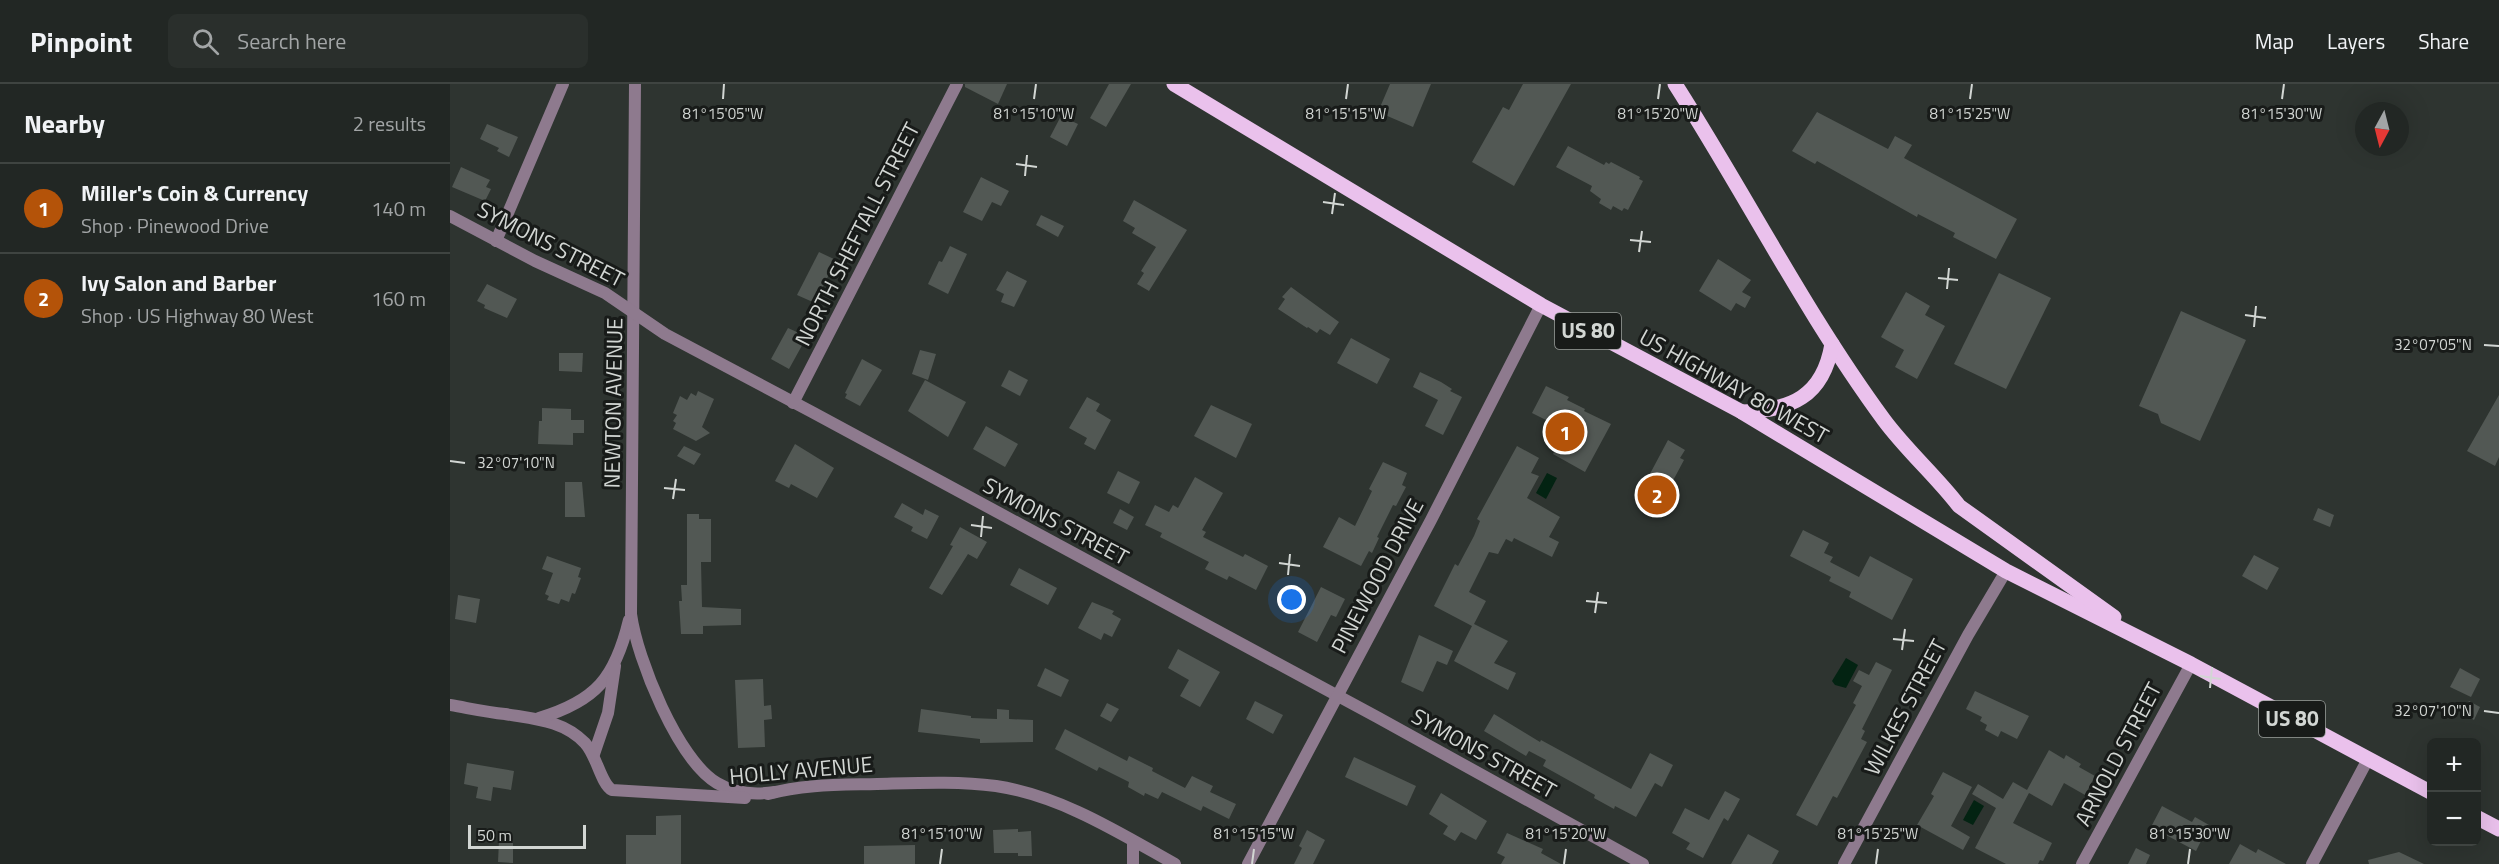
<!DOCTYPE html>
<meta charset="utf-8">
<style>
body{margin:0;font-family:"Titillium Web",sans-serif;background:#2a2f2c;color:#f1f3f6}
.controls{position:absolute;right:18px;bottom:18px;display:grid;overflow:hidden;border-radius:9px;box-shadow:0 6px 24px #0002}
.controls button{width:54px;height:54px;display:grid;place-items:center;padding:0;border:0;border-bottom:2px solid #3f4441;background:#222724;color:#f1f3f6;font:30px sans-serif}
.compass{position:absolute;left:1905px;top:18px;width:54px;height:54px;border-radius:50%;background:#222724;box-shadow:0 6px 24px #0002;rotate:187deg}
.scale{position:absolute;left:18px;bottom:15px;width:118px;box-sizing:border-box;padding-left:6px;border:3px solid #d2d6d3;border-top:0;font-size:16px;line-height:21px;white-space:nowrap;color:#d2d6d3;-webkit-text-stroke:4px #181b19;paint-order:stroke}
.you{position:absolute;left:842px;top:516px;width:21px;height:21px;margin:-15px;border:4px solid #fff;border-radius:50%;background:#1a73e8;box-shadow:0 0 0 9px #1a73e833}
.badge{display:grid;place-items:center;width:39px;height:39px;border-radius:50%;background:#b45309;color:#fff;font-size:20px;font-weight:700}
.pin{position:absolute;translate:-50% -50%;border:3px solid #fff;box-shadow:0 2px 6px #0006}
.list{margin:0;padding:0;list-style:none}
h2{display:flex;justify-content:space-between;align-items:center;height:78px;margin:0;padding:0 24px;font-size:26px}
h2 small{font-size:20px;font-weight:400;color:#a2a5a6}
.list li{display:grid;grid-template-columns:39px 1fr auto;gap:18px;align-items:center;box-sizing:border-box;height:90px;padding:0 24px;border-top:2px solid #3f4441}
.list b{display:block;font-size:22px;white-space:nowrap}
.list p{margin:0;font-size:20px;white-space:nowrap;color:#a2a5a6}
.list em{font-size:20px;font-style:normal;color:#a2a5a6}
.icon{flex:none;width:33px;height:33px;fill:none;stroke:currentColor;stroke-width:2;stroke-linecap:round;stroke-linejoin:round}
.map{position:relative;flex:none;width:2049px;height:780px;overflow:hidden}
header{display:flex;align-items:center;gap:36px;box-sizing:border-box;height:84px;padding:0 30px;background:#222724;border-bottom:2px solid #3f4441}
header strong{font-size:28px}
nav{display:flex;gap:33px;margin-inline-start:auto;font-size:21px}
.search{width:420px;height:54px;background:#2a2f2c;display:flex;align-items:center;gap:15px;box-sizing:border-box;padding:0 21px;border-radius:9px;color:#a2a5a6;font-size:22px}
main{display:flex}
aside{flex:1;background:#222724}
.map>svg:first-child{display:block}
.water{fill:#032312}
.building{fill:#525854}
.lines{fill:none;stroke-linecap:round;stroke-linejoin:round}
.minor{stroke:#8e7a8e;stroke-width:12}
.primary{stroke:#eac1ec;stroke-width:15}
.ticks{fill:none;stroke:#d2d6d3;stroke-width:2}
.labels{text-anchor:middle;stroke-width:6;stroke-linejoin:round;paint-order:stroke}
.shield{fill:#181b19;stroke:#9a9e9b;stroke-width:1.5}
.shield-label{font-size:21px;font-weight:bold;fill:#d2d6d3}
.street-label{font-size:22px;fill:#d2d6d3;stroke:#181b19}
.ticks-label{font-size:15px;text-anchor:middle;fill:#d2d6d3;stroke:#181b19;stroke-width:6;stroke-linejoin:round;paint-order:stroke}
</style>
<header>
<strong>Pinpoint</strong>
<div class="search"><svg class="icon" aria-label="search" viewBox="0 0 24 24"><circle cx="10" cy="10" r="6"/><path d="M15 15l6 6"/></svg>Search here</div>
<nav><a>Map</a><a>Layers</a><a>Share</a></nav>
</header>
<main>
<aside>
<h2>Nearby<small>2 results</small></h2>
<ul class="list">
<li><span class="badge">1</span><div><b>Miller's Coin &amp; Currency</b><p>Shop · Pinewood Drive</p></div><em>140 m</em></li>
<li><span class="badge">2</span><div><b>Ivy Salon and Barber</b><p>Shop · US Highway 80 West</p></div><em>160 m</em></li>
</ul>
</aside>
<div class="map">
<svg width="2049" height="780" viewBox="0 0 2049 780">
<rect width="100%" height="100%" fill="#2e3430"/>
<!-- water -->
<g class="water">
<polygon points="1097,389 1107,394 1096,415 1086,409"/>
<polygon points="1396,574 1408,581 1396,604 1385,601 1382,597"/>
<polygon points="1524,716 1534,722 1523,741 1513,736"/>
</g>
<!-- building -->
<g class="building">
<polygon points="515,0 557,0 548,20 515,3"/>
<polygon points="659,0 681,0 656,43 640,34"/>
<polygon points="940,0 981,0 963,43 928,28"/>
<polygon points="1073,0 1121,0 1064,102 1022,78 1053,23 1059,26"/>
<polygon points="1367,28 1438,65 1445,52 1462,61 1454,74 1567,135 1546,175 1503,153 1505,149 1468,130 1467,133 1367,77 1365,80 1342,67"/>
<polygon points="611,32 628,40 617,62 600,53"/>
<polygon points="37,40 68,53 59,73 47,67 49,64 30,55"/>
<polygon points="1118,62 1154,81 1156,78 1159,80 1161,78 1190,93 1189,95 1193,97 1178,126 1174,124 1172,127 1163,122 1161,126 1149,119 1151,115 1140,107 1142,102 1106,83"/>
<polygon points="11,83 40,96 36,103 41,105 35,117 2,103"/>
<polygon points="531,93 559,107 551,122 542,118 532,137 513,128"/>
<polygon points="684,116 737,146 699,207 687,200 694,189 691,187 706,163 682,149 685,144 673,137"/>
<polygon points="591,131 614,142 608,153 586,141"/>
<polygon points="500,162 517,170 498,210 478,200 489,177 492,178"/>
<polygon points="369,168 386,176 365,219 347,211"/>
<polygon points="1268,175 1301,196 1292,208 1301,213 1295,224 1286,219 1281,227 1249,207"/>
<polygon points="557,187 577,197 564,223 551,218 554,210 546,206"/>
<polygon points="1549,189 1601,214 1556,305 1504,280"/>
<polygon points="37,200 67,215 57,234 34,224 35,221 27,217"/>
<polygon points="841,203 889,238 880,251 870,245 867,249 858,243 857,244 828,225 835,215 832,213"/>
<polygon points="1456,208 1480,222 1475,231 1495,242 1467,295 1445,283 1454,266 1431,253"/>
<polygon points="1731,227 1796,256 1750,357 1711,339 1708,330 1689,322"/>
<polygon points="338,244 349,249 347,252 355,256 339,285 321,275"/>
<polygon points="901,254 940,275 927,300 887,279"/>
<polygon points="470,266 486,270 478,296 462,290"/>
<polygon points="109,269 133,269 132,288 109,287"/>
<polygon points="412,275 432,286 410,322 395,314 397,310 395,309"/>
<polygon points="559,286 578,296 570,312 551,302"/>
<polygon points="970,288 991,298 1002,305 1000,307 1012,313 993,351 975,342 988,316 963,303"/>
<polygon points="475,296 516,318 498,353 458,327"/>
<polygon points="1096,302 1119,313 1117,316 1135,325 1134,327 1161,340 1135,388 1103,370 1116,346 1082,329"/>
<polygon points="248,307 264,315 252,343 260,349 246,357 223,345 226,339 223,337 227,331 223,329 230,312 237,316 241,309 246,312"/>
<polygon points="2049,311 2049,373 2045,382 2017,367"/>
<polygon points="637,313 650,320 646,327 661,336 645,366 634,360 637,354 619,344"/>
<polygon points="761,321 802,340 786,374 744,352"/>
<polygon points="92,324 121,325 121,336 134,336 134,349 123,349 123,361 88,360 89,337 92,337"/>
<polygon points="536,342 568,360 555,383 523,365"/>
<polygon points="1218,356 1235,366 1230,374 1234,376 1211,419 1209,418 1205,426 1186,416"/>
<polygon points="345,360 384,384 367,414 341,400 339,404 325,397"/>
<polygon points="234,362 251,370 244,381 227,372"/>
<polygon points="1067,362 1089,374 1081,389 1089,392 1077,414 1110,433 1099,453 1109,458 1102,473 1064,454 1062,458 1056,455 1048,470 1039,468 1019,508 1036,517 1024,540 1058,557 1044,579 1066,589 1058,606 1004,577 1022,542 984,522 1005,480 1008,482 1024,452 1030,437 1027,435"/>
<polygon points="933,378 957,389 952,401 956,403 946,422 943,421 927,453 929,454 922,469 919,467 911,482 873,463 889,433 905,442 922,407 919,405"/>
<polygon points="668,387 690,398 679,420 657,409"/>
<polygon points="745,393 773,409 752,446 756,448 753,453 793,473 795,470 818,482 806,506 779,492 777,496 755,485 759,478 710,453 712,449 695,441 705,421 719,428 723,421 728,424"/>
<polygon points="115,398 132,398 135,433 115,433"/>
<polygon points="452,419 473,431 475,425 489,432 477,455 461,447 463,443 444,433"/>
<polygon points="1868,424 1884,431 1880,443 1863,436"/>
<polygon points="670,425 684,433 677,446 663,439"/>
<polygon points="237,430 249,430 249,435 261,435 261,478 251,478 252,523 291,525 291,541 253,542 253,550 231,550 229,517 232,517 231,501 237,501"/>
<polygon points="510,443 537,458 527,475 518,470 492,511 479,504 503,462 500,461"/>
<polygon points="1353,446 1379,459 1374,469 1383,473 1380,478 1409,493 1420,472 1463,495 1442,536 1399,513 1401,508 1379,497 1381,493 1340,472"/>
<polygon points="1804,471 1829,484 1817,506 1792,492"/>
<polygon points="97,472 131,484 128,493 131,494 125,510 122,509 119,518 111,515 109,520 97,516 99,512 95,510 103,489 92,485"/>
<polygon points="569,484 607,504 598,521 560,501"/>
<polygon points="871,503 895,515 886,533 881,531 867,558 848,548"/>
<polygon points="8,511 30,515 26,539 5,535"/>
<polygon points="642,518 664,527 662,530 671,535 662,553 654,549 651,556 628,544"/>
<polygon points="969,551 1003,567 997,581 987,577 973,608 951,598"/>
<polygon points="728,565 770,588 750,623 730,612 739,596 718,584"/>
<polygon points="1426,578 1442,586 1412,645 1415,647 1411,655 1417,658 1387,714 1383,712 1367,742 1346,731 1406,621 1403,619 1412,602 1403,597 1409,586 1419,591"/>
<polygon points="595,584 619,596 611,613 587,602"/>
<polygon points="2010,584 2030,595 2021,613 2000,603"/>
<polygon points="313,595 314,622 321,621 322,635 314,636 315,663 288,664 285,596"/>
<polygon points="1525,607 1579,632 1567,655 1551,647 1548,653 1535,646 1537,641 1530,637 1532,633 1516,625"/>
<polygon points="805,617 833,631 823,650 796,635"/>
<polygon points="2019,617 2030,623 2024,636 2012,629"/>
<polygon points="657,619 669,625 661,638 650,632"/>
<polygon points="471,625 521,632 521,634 547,635 547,625 559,626 559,635 583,636 583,658 530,659 530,655 468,648"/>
<polygon points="1044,630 1090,658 1091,656 1181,705 1200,669 1223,681 1212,703 1205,699 1186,733 1165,722 1164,725 1144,714 1145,711 1093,682 1096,676 1079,667 1076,672 1034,647"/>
<polygon points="615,645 677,677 679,672 703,684 702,687 735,704 742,692 763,702 760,708 786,720 779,735 753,722 751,727 712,708 708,715 695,709 694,712 678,703 679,698 649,683 647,687 605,665"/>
<polygon points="1599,666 1614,675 1616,671 1631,680 1629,683 1645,692 1635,711 1614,699 1602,722 1579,709 1563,739 1602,759 1593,777 1590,776 1588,780 1556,780 1525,764 1546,724 1522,710 1528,700 1553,715 1563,698 1577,706"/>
<polygon points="904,673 966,702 957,722 895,693"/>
<polygon points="17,679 64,687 61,706 43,703 41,717 26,714 28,703 14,700"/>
<polygon points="1493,688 1522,703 1501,742 1520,753 1513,766 1467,741 1484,712 1481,710"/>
<polygon points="1275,707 1290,715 1278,737 1274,734 1253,774 1236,765 1240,759 1222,749 1235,724 1259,736"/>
<polygon points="991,709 1037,737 1026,756 1011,748 1005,757 993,750 998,742 979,730"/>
<polygon points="1712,722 1742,738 1745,733 1759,741 1746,767 1701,743"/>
<polygon points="231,731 231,780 176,780 176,751 206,751 206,732"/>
<polygon points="568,745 568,748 581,747 582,772 568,772 568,769 544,769 543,746"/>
<polygon points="857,746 875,756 863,780 844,780 852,764 849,762"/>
<polygon points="1057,749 1093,765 1091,769 1111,780 1051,780 1055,773 1047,769"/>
<polygon points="1298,750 1329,767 1322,780 1281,780"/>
<polygon points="49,757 63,757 63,779 48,778"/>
<polygon points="1790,760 1806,769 1808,765 1836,780 1779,780"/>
<polygon points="465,761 465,780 414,780 414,762"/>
<polygon points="1686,764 1700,771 1696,780 1678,780"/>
<polygon points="1949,768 1974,780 1919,780 1918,776"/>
</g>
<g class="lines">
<!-- minor -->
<g class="minor">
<path d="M185 0 181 530C187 575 228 676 267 699 285 710 305 711 325 708"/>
<polyline points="0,132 85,177 155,209 215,250 362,328 927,633 1193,780"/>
<polyline points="46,157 113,0"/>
<polyline points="343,319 507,0"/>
<path d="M0 621C18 624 36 628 55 630 84 635 113 636 135 659 147 672 151 700 162 706L295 714"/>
<path d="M89 634C146 617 165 594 179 536"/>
<polyline points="144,670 158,629 165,582"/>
<path d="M318 710C354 700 391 701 427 700 467 699 507 697 546 702 611 712 668 748 725 780"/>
<polyline points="683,780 683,757"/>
<polyline points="798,780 981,436 1091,221"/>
<polyline points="1394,780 1518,551 1556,487"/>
<polyline points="1632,780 1741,580"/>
<polyline points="1862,780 1918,675"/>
</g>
<!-- primary -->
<g class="primary">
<polyline points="724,0 1091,221 1292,328 1556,487 1741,580 1982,709"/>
<path d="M1225 0C1296 111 1356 230 1434 336 1457 367 1486 392 1509 422L1664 533"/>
<path d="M1292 328C1341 326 1373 313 1382 260"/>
<polyline points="2026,733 2049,745"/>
</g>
</g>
<!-- ticks -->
<path class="ticks" d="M273 15 274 0M584 15 586 0M896 15 898 0M1208 15 1210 0M1520 15 1522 0M1832 15 1834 0M566 80 587 83M575 92 577 71M873 118 894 121M882 130 885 109M1180 156 1201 158M1189 168 1192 147M1488 194 1508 196M1497 205 1499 184M1795 231 1816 234M1804 243 1806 222M2034 261 2049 262M0 377 15 379M214 404 235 406M223 415 226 395M521 441 542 444M531 453 533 432M829 479 850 482M838 491 840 470M1136 517 1157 519M1145 529 1148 508M1443 555 1464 557M1452 566 1455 545M1750 592 1771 595M1760 604 1762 583M2034 627 2049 629M490 780 492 765M802 780 804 765M1114 780 1116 765M1426 780 1428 765M1738 780 1740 765"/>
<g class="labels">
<!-- shield labels -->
<g class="shield">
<rect x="1105" y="229" width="66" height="36" rx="4.5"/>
<rect x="1809" y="617" width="66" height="36" rx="4.5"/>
</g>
<g class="shield-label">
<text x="1138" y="254">US 80</text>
<text x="1842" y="642">US 80</text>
</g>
<!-- street labels -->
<g class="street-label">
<text transform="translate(407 150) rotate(-63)" y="8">NORTH SHEFTALL STREET</text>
<text transform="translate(101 160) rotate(27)" y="8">SYMONS STREET</text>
<text transform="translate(1284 302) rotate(29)" y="8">US HIGHWAY 80 WEST</text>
<text transform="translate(163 319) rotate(-89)" y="8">NEWTON AVENUE</text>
<text transform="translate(606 437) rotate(28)" y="8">SYMONS STREET</text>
<text transform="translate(927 492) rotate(-62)" y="8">PINEWOOD DRIVE</text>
<text transform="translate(1455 623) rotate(-62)" y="8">WILKES STREET</text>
<text transform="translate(1034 669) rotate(29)" y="8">SYMONS STREET</text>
<text transform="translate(1668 670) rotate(-62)" y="8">ARNOLD STREET</text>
<text transform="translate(351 686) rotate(-5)" y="8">HOLLY AVENUE</text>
</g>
</g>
<g class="ticks-label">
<text x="273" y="35">81°15'05"W</text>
<text x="584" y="35">81°15'10"W</text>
<text x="896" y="35">81°15'15"W</text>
<text x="1208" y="35">81°15'20"W</text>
<text x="1520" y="35">81°15'25"W</text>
<text x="1832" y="35">81°15'30"W</text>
<text x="1983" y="266">32°07'05"N</text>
<text x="66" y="384">32°07'10"N</text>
<text x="1983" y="632">32°07'10"N</text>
<text x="492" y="755">81°15'10"W</text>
<text x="804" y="755">81°15'15"W</text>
<text x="1116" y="755">81°15'20"W</text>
<text x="1428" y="755">81°15'25"W</text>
<text x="1740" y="755">81°15'30"W</text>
</g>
</svg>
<div class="controls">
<button>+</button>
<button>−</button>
</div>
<svg class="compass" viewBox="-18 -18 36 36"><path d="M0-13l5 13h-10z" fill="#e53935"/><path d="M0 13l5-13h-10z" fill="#a2a5a6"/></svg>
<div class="scale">50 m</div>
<div class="you"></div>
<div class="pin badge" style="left:1115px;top:348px">1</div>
<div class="pin badge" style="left:1207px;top:411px">2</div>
</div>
</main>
